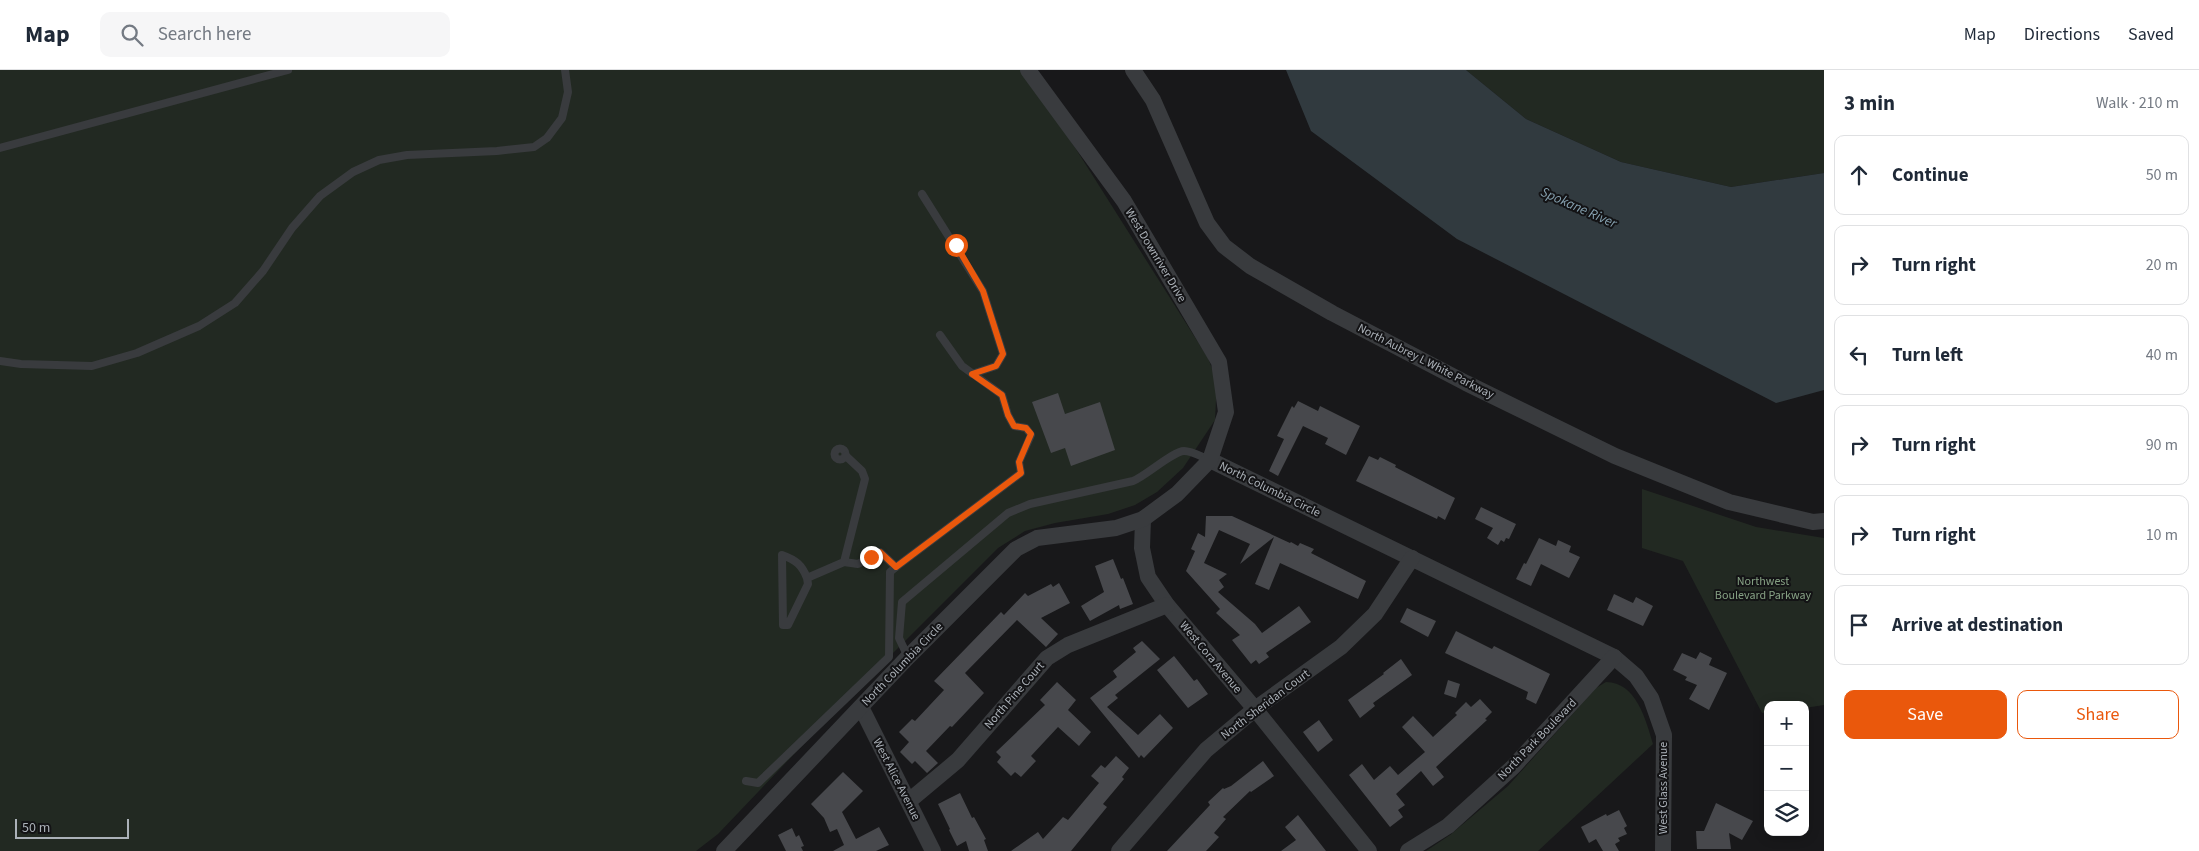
<!DOCTYPE html>
<meta charset="utf-8">
<style>
body{margin:0;font-family:"Source Sans 3",sans-serif;background:#f6f6f7;color:#1f2937}
.controls{position:absolute;right:15px;bottom:15px;display:grid;overflow:hidden;border-radius:10px;box-shadow:0 2px 12px #0003}
.controls button{width:45px;height:45px;display:grid;place-items:center;padding:0;border:0;border-bottom:1px solid #e0e1e3;background:#fff;color:#1f2937;font:25px sans-serif}
.scale{position:absolute;left:15px;bottom:12px;width:114px;box-sizing:border-box;padding-left:5px;border:2px solid #abb1b8;border-top:0;font-size:14px;line-height:18px;white-space:nowrap;color:#abb1b8;-webkit-text-stroke:4px #131315;paint-order:stroke}
.stop{position:absolute;width:15px;height:15px;margin:-11px;border:4px solid #ea580c;border-radius:50%;background:#fff}
.stop.end{background:#ea580c;border-color:#fff;box-shadow:0 1px 5px #0008}
.list{margin:0;padding:0;list-style:none}
h2{display:flex;justify-content:space-between;align-items:center;height:65px;margin:0;padding:0 20px;font-size:21px}
h2 small{font-size:16px;font-weight:400;color:#747a83}
.list li{display:grid;grid-template-columns:32px 1fr auto;gap:15px;align-items:center;box-sizing:border-box;height:80px;margin:0 10px 10px;padding:0 10px;border:1px solid #e0e1e3;border-radius:10px}
.list b{display:block;font-size:19px;white-space:nowrap}
.list em{font-size:16px;font-style:normal;color:#747a83}
.actions{display:flex;gap:10px;padding:15px 20px}
.actions a{flex:1;padding:11px 0;border:1px solid #ea580c;border-radius:10px;text-align:center;font-size:18px;color:#ea580c}
.actions .main{background:#ea580c;color:#fff}
.icon{flex:none;width:28px;height:28px;fill:none;stroke:currentColor;stroke-width:2;stroke-linecap:round;stroke-linejoin:round}
.map{position:relative;flex:none;width:1824px;height:781px;overflow:hidden}
header{display:flex;align-items:center;gap:30px;box-sizing:border-box;height:70px;padding:0 25px;background:#fff;border-bottom:1px solid #e0e1e3}
header strong{font-size:24px}
nav{display:flex;gap:28px;margin-inline-start:auto;font-size:18px}
.search{width:350px;height:45px;background:#f6f6f7;display:flex;align-items:center;gap:12px;box-sizing:border-box;padding:0 18px;border-radius:10px;color:#747a83;font-size:19px}
main{display:flex}
aside{flex:1;background:#fff}
.map>svg:first-child{display:block}
.green{fill:#222922}
.water{fill:#313a3f}
.building{fill:#47484c}
.lines{fill:none;stroke-linecap:round;stroke-linejoin:round}
.lane{stroke:#393b3e;stroke-width:8}
.street{stroke:#393b3e;stroke-width:16}
.route{stroke:#ea580c;stroke-width:6}
.labels{text-anchor:middle;stroke-width:4;stroke-linejoin:round;paint-order:stroke}
.street-label{font-size:12px;fill:#abb1b8;stroke:#131315}
.park-label{font-size:12px;fill:#86a184;stroke:#131315}
.water-label{font-size:14px;font-style:italic;fill:#86a1b0;stroke:#131315}
</style>
<header>
<strong>Map</strong>
<div class="search"><svg class="icon" aria-label="search" viewBox="0 0 24 24"><circle cx="10" cy="10" r="6"/><path d="M15 15l6 6"/></svg>Search here</div>
<nav><a>Map</a><a>Directions</a><a>Saved</a></nav>
</header>
<main>
<div class="map">
<svg width="1824" height="781" viewBox="0 0 1824 781">
<rect width="100%" height="100%" fill="#18181a"/>
<!-- green -->
<g class="green">
<polygon points="0,0 1026,0 1208,288 1217,311 1215,350 1183,398 1157,422 1135,435 1108,444 1055,453 1025,461 998,478 835,641 718,764 696,781 0,781"/>
<polygon points="1466,0 1824,0 1824,103 1731,117 1621,92 1526,49"/>
<polygon points="1642,419 1756,457 1824,468 1824,635 1805,638 1805,635 1768,635 1768,642 1762,643 1683,491 1642,478"/>
<path d="M1606 612C1636 612 1646 650 1653 674L1538 781H1426L1450 765 1508 716 1596 618Z"/>
</g>
<!-- water -->
<polygon class="water" points="1286,0 1466,0 1526,49 1621,92 1731,117 1824,103 1824,320 1776,333 1457,169 1311,61"/>
<!-- building -->
<g class="building">
<polygon points="1058,323 1065,344 1100,332 1115,380 1071,396 1065,378 1051,383 1032,332"/>
<polygon points="1298,331 1318,341 1320,336 1360,356 1346,385 1325,374 1328,368 1303,356 1278,406 1269,401 1284,369 1277,366 1292,336 1294,338"/>
<polygon points="1369,386 1378,390 1380,387 1396,395 1395,397 1455,428 1445,450 1438,446 1437,449 1356,411"/>
<polygon points="1481,437 1516,454 1509,469 1506,468 1504,472 1501,470 1498,475 1487,468 1493,458 1475,449"/>
<polygon points="1206,446 1232,446 1290,473 1291,472 1298,476 1300,473 1314,479 1311,483 1366,511 1358,529 1280,493 1269,520 1255,514 1274,467 1240,494 1250,474 1219,460 1204,493 1227,504 1219,510 1224,517 1218,522 1255,554 1262,563 1299,536 1311,552 1266,583 1269,587 1259,594 1256,590 1251,594 1232,570 1240,565 1216,543 1220,539 1186,501 1195,481 1191,479 1198,463 1205,467"/>
<polygon points="1539,468 1556,476 1558,470 1571,476 1569,482 1580,487 1569,508 1541,494 1531,516 1516,509 1524,493 1526,494"/>
<polygon points="1113,489 1121,509 1123,508 1133,534 1120,539 1119,535 1090,551 1081,536 1104,522 1095,496"/>
<polygon points="1059,513 1070,533 1041,548 1058,564 1046,577 1017,550 965,603 984,623 952,657 950,656 926,681 938,693 927,703 915,691 912,694 900,682 909,672 899,662 912,649 915,651 944,620 934,611 1001,542 1004,545 1025,523 1028,526 1051,514 1053,517"/>
<polygon points="1614,524 1633,533 1636,527 1653,536 1643,556 1607,540"/>
<polygon points="1407,538 1436,551 1428,567 1400,552"/>
<polygon points="1456,561 1492,579 1494,576 1550,604 1536,634 1526,629 1528,622 1445,583"/>
<polygon points="1142,571 1160,589 1115,625 1118,628 1107,637 1138,665 1160,644 1173,658 1144,688 1141,685 1139,688 1090,628 1117,607 1113,601 1136,582 1133,578"/>
<polygon points="1700,582 1712,588 1709,595 1727,603 1709,640 1689,629 1697,615 1685,610 1687,607 1673,600 1682,583 1696,589"/>
<polygon points="1174,586 1194,611 1197,609 1208,624 1188,638 1157,600"/>
<polygon points="1401,589 1412,605 1373,633 1375,636 1360,648 1348,630 1384,604 1383,603"/>
<polygon points="1448,610 1460,614 1456,628 1444,624"/>
<polygon points="1057,612 1076,630 1068,640 1091,662 1079,676 1058,657 1031,686 1036,691 1021,707 1015,702 1011,706 997,692 1001,687 996,682 1045,635 1040,630"/>
<polygon points="1480,629 1492,642 1485,649 1487,650 1436,697 1444,707 1433,716 1421,701 1396,724 1405,735 1398,740 1403,747 1390,757 1349,705 1362,694 1374,710 1390,696 1398,705 1425,682 1402,657 1413,646 1433,667 1457,645 1455,643 1466,632 1471,637"/>
<polygon points="1319,650 1333,670 1318,682 1303,662"/>
<polygon points="1116,686 1129,698 1122,707 1124,709 1103,734 1107,737 1071,781 1011,781 1038,762 1043,769 1063,747 1068,750 1099,713 1091,706 1101,695 1105,698"/>
<polygon points="1263,691 1274,706 1251,722 1250,721 1223,747 1226,749 1214,763 1219,767 1206,781 1167,781 1210,735 1208,732 1223,718 1224,719 1231,716"/>
<polygon points="843,702 863,721 842,742 856,769 879,757 889,775 876,781 833,781 844,775 837,759 830,762 824,748 811,734"/>
<polygon points="960,723 972,748 974,747 986,769 984,770 988,781 969,781 966,771 957,776 949,760 950,759 938,734"/>
<polygon points="1716,733 1753,751 1742,770 1729,763 1731,779 1697,779 1696,761 1704,761"/>
<polygon points="1619,740 1627,756 1624,758 1627,764 1618,768 1620,771 1615,774 1619,781 1603,781 1596,769 1589,773 1581,757 1606,744 1607,746"/>
<polygon points="1298,745 1326,781 1281,781 1296,770 1285,757"/>
<polygon points="792,758 796,767 799,765 804,776 801,777 803,781 786,781 778,765"/>
</g>
<g class="lines">
<!-- lane -->
<g class="lane">
<polyline points="0,78 288,0"/>
<polyline points="922,124 983,221 1003,284 996,296 972,304"/>
<polyline points="0,291 21,294 92,296 137,283 199,256 235,233 263,201 292,158 320,126 353,102 379,90 407,85 497,81 534,77 547,68 562,48 568,22 565,0"/>
<circle cx="840" cy="384" r="5.5"/>
<polyline points="844,492 858,494 880,482 896,497 1021,403 1019,392 1031,365 1026,358 1014,356 1008,345 1002,325 962,296 940,265"/>
<path d="M807 508 808 514 788 555H783L782 485C796 490 802 495 807 508L844 492 865 409 862 401 846 386"/>
<path d="M908 587 899 568 902 532 1008 443 1030 434 1133 411C1146 406 1173 381 1184 381 1192 381 1202 387 1210 390"/>
<polyline points="746,711 758,713 889,587 890,502 896,497"/>
</g>
<!-- street -->
<g class="street">
<polyline points="1133,0 1153,30 1207,153 1224,176 1250,196 1332,243 1466,313 1615,386 1729,432 1813,452 1824,451"/>
<polyline points="1210,390 1614,587 1636,606 1651,628 1664,665 1663,781"/>
<polyline points="1143,449 1142,478 1148,507 1167,535 1255,639 1369,781"/>
<polyline points="861,637 933,781"/>
<polyline points="909,731 958,690 1047,588 1068,575 1167,535"/>
<polyline points="724,781 908,587 1016,479 1037,468 1116,458 1143,449 1177,424 1210,390 1226,342 1219,292 1124,131 1028,0"/>
<polyline points="1119,781 1206,680 1255,639 1341,577 1375,544 1412,488"/>
<polyline points="1408,781 1448,756 1513,697 1614,587"/>
</g>
</g>
<g class="lines">
<!-- route -->
<polyline class="route" points="871,487 880,482 896,497 1021,403 1019,392 1031,364 1026,358 1014,356 1008,345 1002,325 972,304 996,296 1003,284 983,221 956,175"/>
</g>
<g class="labels">
<!-- street labels -->
<g class="street-label">
<text transform="translate(1156 185) rotate(59)" y="4">West Downriver Drive</text>
<text transform="translate(1426 291) rotate(27)" y="4">North Aubrey L White Parkway</text>
<text transform="translate(1270 419) rotate(26)" y="4">North Columbia Circle</text>
<text transform="translate(1211 587) rotate(50)" y="4">West Cora Avenue</text>
<text transform="translate(902 594) rotate(-46)" y="4">North Columbia Circle</text>
<text transform="translate(1014 625) rotate(-49)" y="4">North Pine Court</text>
<text transform="translate(1265 634) rotate(-37)" y="4">North Sheridan Court</text>
<text transform="translate(1537 669) rotate(-46)" y="4">North Park Boulevard</text>
<text transform="translate(897 709) rotate(63)" y="4">West Alice Avenue</text>
<text transform="translate(1663 718) rotate(-90)" y="4">West Glass Avenue</text>
</g>
<!-- park labels -->
<g class="park-label">
<text x="1763" y="515">Northwest<tspan x="1763" dy="14">Boulevard Parkway</tspan></text>
</g>
<!-- water labels -->
<g class="water-label">
<text transform="translate(1579 137) rotate(24)" y="5">Spokane River</text>
</g>
</g>
</svg>
<div class="controls">
<button>+</button>
<button>−</button>
<button><svg class="icon" aria-label="layers" viewBox="0 0 24 24"><path d="M12 4l9 5-9 5-9-5zM3 14l9 5 9-5"/></svg></button>
</div>
<div class="scale">50 m</div>
<div class="stop" style="left:956px;top:175px"></div>
<div class="stop end" style="left:871px;top:487px"></div>
</div>
<aside>
<h2>3 min<small>Walk · 210 m</small></h2>
<ul class="list">
<li><svg class="icon" aria-label="ahead" viewBox="0 0 24 24"><path d="M12 20V5M6 11l6-6 6 6"/></svg><div><b>Continue</b></div><em>50 m</em></li>
<li><svg class="icon" aria-label="right" viewBox="0 0 24 24"><path d="M7 20v-9h11M14 6l5 5-5 5"/></svg><div><b>Turn right</b></div><em>20 m</em></li>
<li><svg class="icon" aria-label="left" viewBox="0 0 24 24"><path d="M17 20v-9H6M10 6l-5 5 5 5"/></svg><div><b>Turn left</b></div><em>40 m</em></li>
<li><svg class="icon" aria-label="right" viewBox="0 0 24 24"><path d="M7 20v-9h11M14 6l5 5-5 5"/></svg><div><b>Turn right</b></div><em>90 m</em></li>
<li><svg class="icon" aria-label="right" viewBox="0 0 24 24"><path d="M7 20v-9h11M14 6l5 5-5 5"/></svg><div><b>Turn right</b></div><em>10 m</em></li>
<li><svg class="icon" aria-label="arrive" viewBox="0 0 24 24"><path d="M6 21V4h12l-3 4 3 4H6"/></svg><div><b>Arrive at destination</b></div></li>
</ul>
<div class="actions"><a class="main">Save</a><a>Share</a></div>
</aside>
</main>
